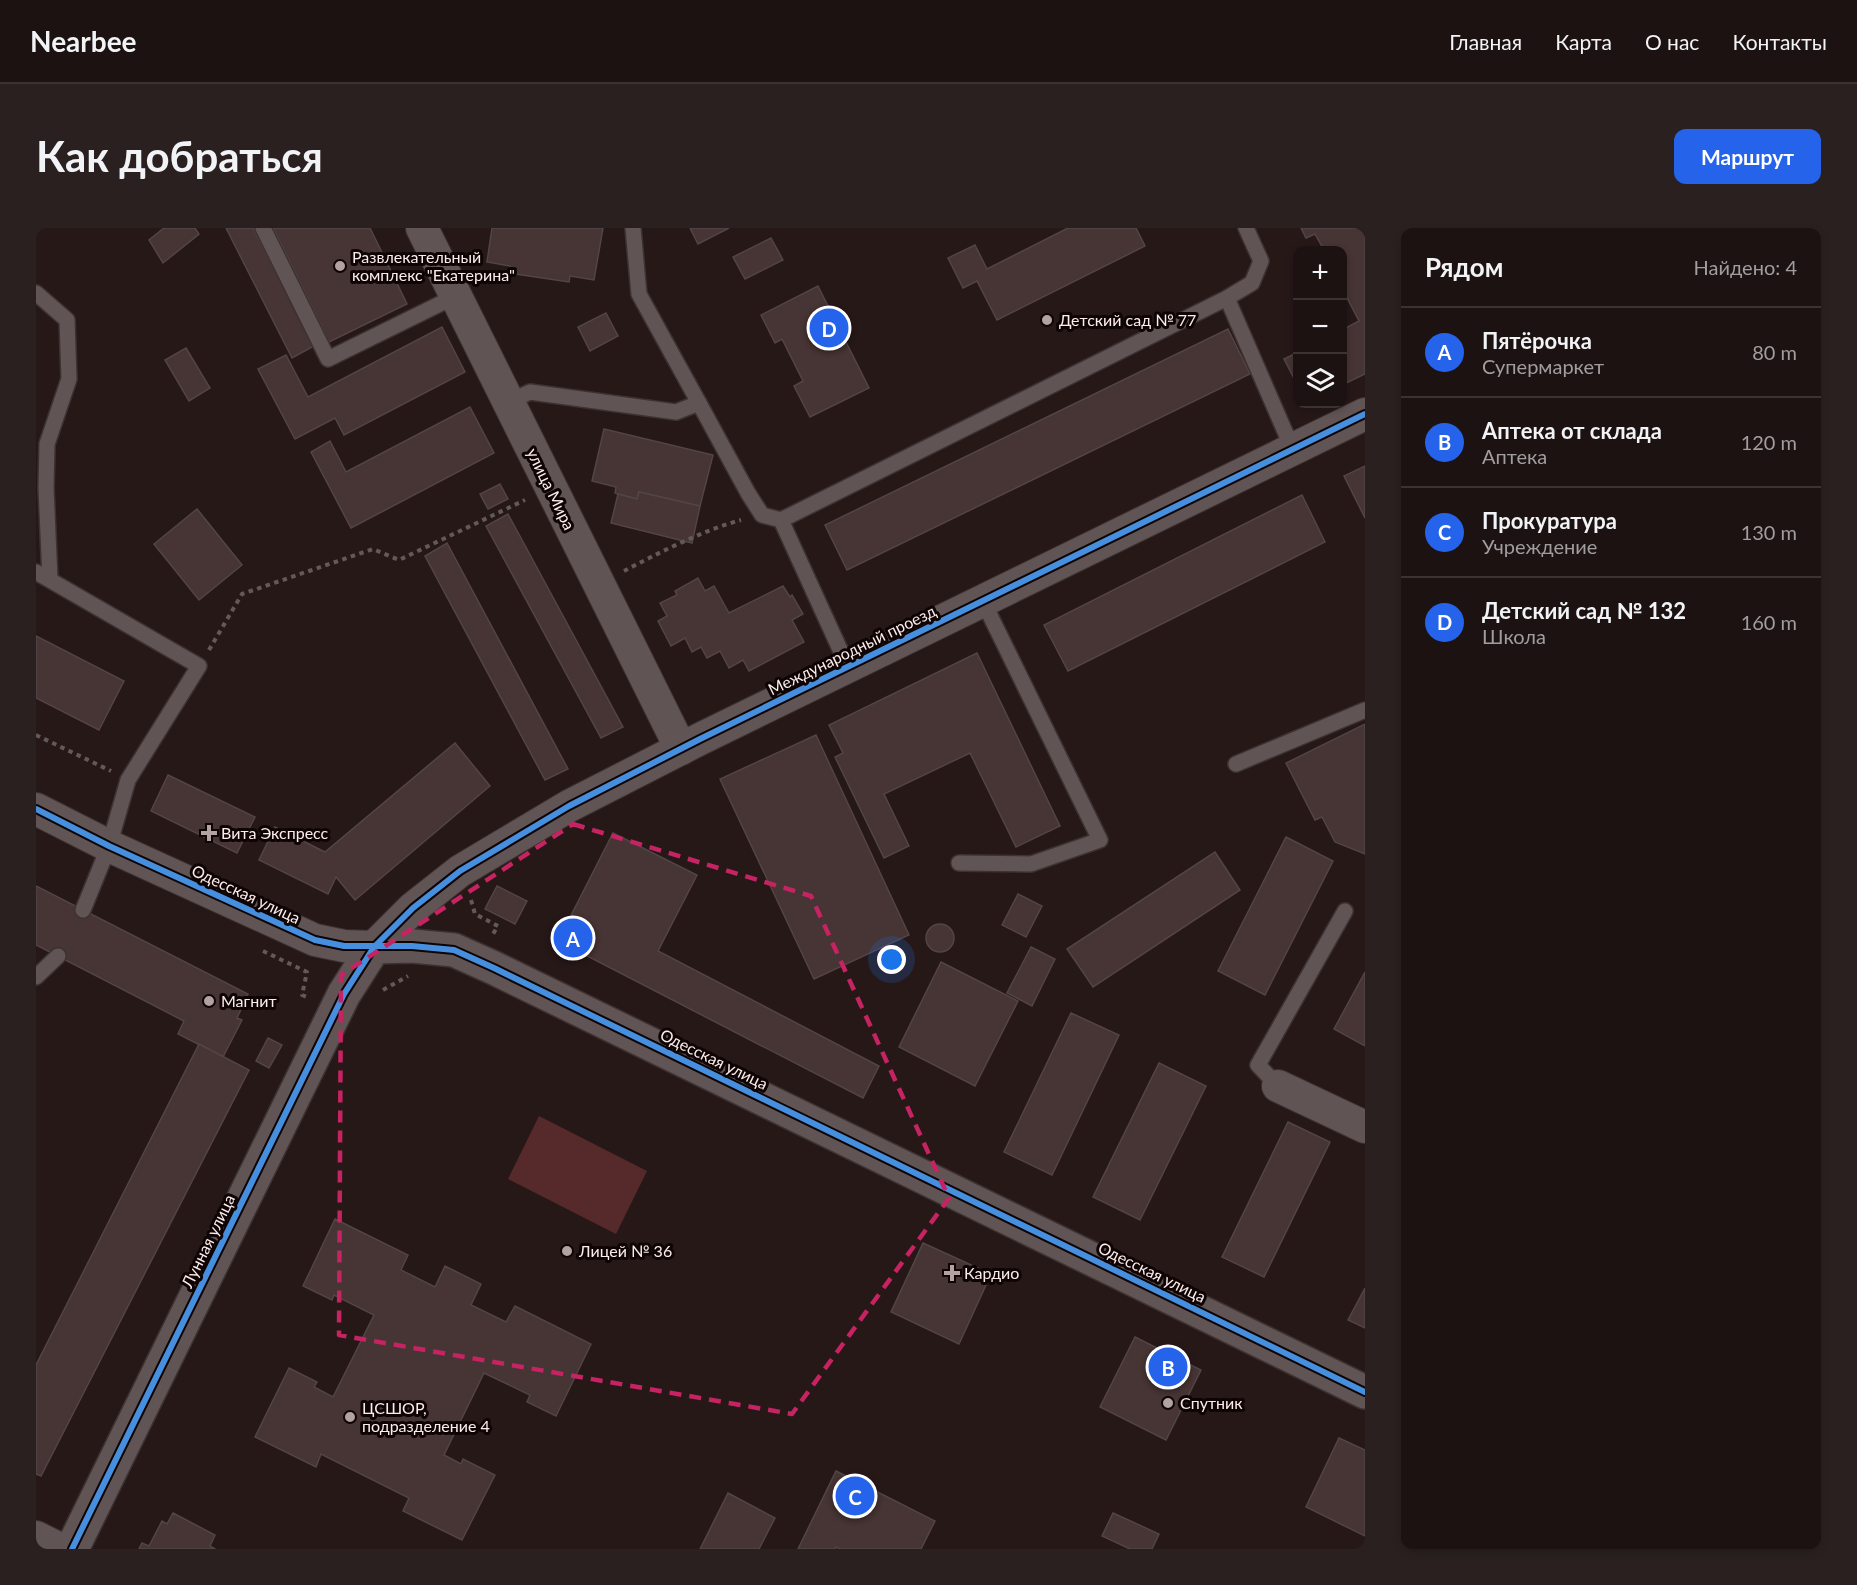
<!DOCTYPE html>
<html lang="ru">
<meta charset="utf-8">
<style>
body{margin:0;font-family:Lato,sans-serif;background:#2a2020;color:#f1f3f6}
.controls{position:absolute;right:18px;top:18px;display:grid;overflow:hidden;border-radius:12px;box-shadow:0 3px 9px #0003}
.controls button{width:54px;height:54px;display:grid;place-items:center;padding:0;border:0;border-bottom:2px solid #3b3232;background:#1d1212;color:#f1f3f6;font:30px sans-serif}
.you{position:absolute;left:856px;top:732px;width:21px;height:21px;margin:-15px;border:4px solid #fff;border-radius:50%;background:#1a73e8;box-shadow:0 0 0 9px #1a73e833}
.badge{display:grid;place-items:center;width:39px;height:39px;border-radius:50%;background:#2563eb;color:#fff;font-size:20px;font-weight:700}
.pin{position:absolute;translate:-50% -50%;border:3px solid #fff;box-shadow:0 2px 6px #0006}
.list{margin:0;padding:0;list-style:none}
h2{display:flex;justify-content:space-between;align-items:center;height:78px;margin:0;padding:0 24px;font-size:26px}
h2 small{font-size:20px;font-weight:400;color:#a09e9f}
.list li{display:grid;grid-template-columns:39px 1fr auto;gap:18px;align-items:center;box-sizing:border-box;height:90px;padding:0 24px;border-top:2px solid #3b3232}
.list b{display:block;font-size:22px;white-space:nowrap}
.list p{margin:0;font-size:20px;white-space:nowrap;color:#a09e9f}
.list em{font-size:20px;font-style:normal;color:#a09e9f}
.icon{flex:none;width:33px;height:33px;fill:none;stroke:currentColor;stroke-width:2;stroke-linecap:round;stroke-linejoin:round}
.map{position:relative;flex:none;width:1329px;height:1321px;overflow:hidden;border-radius:12px}
header{display:flex;align-items:center;gap:36px;box-sizing:border-box;height:84px;padding:0 30px;background:#1d1212;border-bottom:2px solid #3b3232}
header strong{font-size:28px}
nav{display:flex;gap:33px;margin-inline-start:auto;font-size:21px}
.intro{display:flex;align-items:center;justify-content:space-between;box-sizing:border-box;height:144px;padding:0 36px}
h1{margin:0;font-size:42px}
.button{padding:15px 27px;border-radius:12px;background:#2563eb;color:#fff;font-size:21px;font-weight:700}
main{display:flex;gap:36px;padding:0 36px}
aside{flex:1;background:#1d1212;border-radius:12px;box-shadow:0 3px 9px #0003}
.map>svg:first-child{display:block}
.green{fill:#56292a}
.building{fill:#473434;stroke:#524545;stroke-width:1.5}
.lines{fill:none;stroke-linecap:round;stroke-linejoin:round}
.service-casing{stroke:#3d3232;stroke-width:18}
.minor-casing{stroke:#3d3232;stroke-width:34}
.tertiary-casing{stroke:#3d3232;stroke-width:36}
.path{stroke:#635959;stroke-width:4;stroke-dasharray:4.5 4.5;stroke-linecap:butt}
.service{stroke:#615454;stroke-width:15}
.minor{stroke:#615454;stroke-width:32}
.tertiary{stroke:#615454;stroke-width:33}
.cycleway-casing{stroke:#0e0404;stroke-width:10}
.cycleway{stroke:#468fdf;stroke-width:6}
.marked{fill:none;stroke:#c52362;stroke-width:4.5;stroke-dasharray:12 8;stroke-linejoin:round}
.poi-dot{fill:#b2a2a2;stroke:#0e0404;stroke-width:2}
.labels{text-anchor:middle;stroke-width:6;stroke-linejoin:round;paint-order:stroke}
.poi-label{font-size:16px;fill:#fdecec;stroke:#0e0404;text-anchor:start}
.street-label{font-size:16px;fill:#fdecec;stroke:#0e0404}
</style>
<header>
<strong>Nearbee</strong>
<nav><a>Главная</a><a>Карта</a><a>О нас</a><a>Контакты</a></nav>
</header>
<div class="intro"><h1>Как добраться</h1><a class="button">Маршрут</a></div>
<main>
<div class="map">
<svg width="1329" height="1321" viewBox="0 0 1329 1321">
<rect width="100%" height="100%" fill="#271818"/>
<!-- green -->
<polygon class="green" points="503,888 611,943 580,1006 472,951"/>
<!-- building -->
<g class="building">
<polygon points="128,0 159,0 163,6 127,35 113,12"/>
<polygon points="190,0 217,0 278,118 256,130"/>
<polygon points="237,0 334,0 371,76 293,114"/>
<polygon points="456,0 567,0 558,52 534,48 533,54 473,45 474,38 451,34"/>
<polygon points="654,0 693,0 662,16"/>
<polygon points="1032,0 1100,0 1109,18 961,92 941,53 927,60 912,30 939,17 951,41"/>
<polygon points="1265,0 1329,0 1329,146 1306,157 1306,102 1323,93 1306,60 1306,22 1288,22 1279,6 1270,10"/>
<polygon points="735,10 747,32 709,51 697,29"/>
<polygon points="782,58 833,160 774,189 758,158 767,153 746,111 739,115 725,87"/>
<polygon points="570,85 582,108 554,123 542,99"/>
<polygon points="406,99 429,144 308,207 299,190 259,211 222,141 250,127 272,169"/>
<polygon points="1192,101 1214,146 811,342 789,297"/>
<polygon points="150,120 174,160 153,173 129,132"/>
<polygon points="1262,124 1262,158 1248,131"/>
<polygon points="434,179 458,225 315,300 275,224 294,213 310,244"/>
<polygon points="568,201 677,227 664,278 603,264 601,271 582,266 579,265 580,259 556,253"/>
<polygon points="1329,238 1329,290 1308,248"/>
<polygon points="464,256 472,271 452,281 444,266"/>
<polygon points="603,264 664,278 656,315 575,295 582,266 601,271"/>
<polygon points="1266,267 1289,314 1032,443 1008,397"/>
<polygon points="161,281 206,337 163,372 118,316"/>
<polygon points="472,286 587,499 565,510 450,298"/>
<polygon points="411,315 532,541 509,552 389,328"/>
<polygon points="662,350 669,363 678,358 693,385 747,358 754,369 756,367 767,386 756,392 768,414 713,443 707,432 693,440 684,423 671,430 665,419 656,424 649,410 635,418 622,393 631,388 624,375 641,367 639,363"/>
<polygon points="0,408 88,453 63,502 0,470"/>
<polygon points="941,425 1024,598 980,619 934,525 848,566 873,618 848,630 799,529 807,525 793,497"/>
<polygon points="1329,496 1329,626 1299,614 1286,589 1279,592 1250,535"/>
<polygon points="780,507 873,707 778,751 684,551"/>
<polygon points="419,515 454,558 319,672 300,649 292,666 223,632 239,599 289,624"/>
<polygon points="132,547 219,589 201,625 115,583"/>
<polygon points="577,605 661,647 622,723 843,838 827,870 522,713"/>
<polygon points="1250,609 1297,633 1229,767 1182,743"/>
<polygon points="1179,624 1204,662 1057,759 1031,721"/>
<polygon points="0,658 212,766 201,790 206,792 187,829 142,806 148,793 0,717"/>
<polygon points="461,658 491,673 479,696 449,681"/>
<polygon points="982,666 1006,678 990,709 966,697"/>
<circle cx="904" cy="710" r="14"/>
<polygon points="995,719 1019,731 996,778 971,765"/>
<polygon points="905,734 982,773 939,858 863,819"/>
<polygon points="1329,744 1329,818 1298,801"/>
<polygon points="1035,785 1083,807 1016,947 968,924"/>
<polygon points="232,810 246,817 233,840 220,833"/>
<polygon points="163,816 213,842 5,1248 0,1246 0,1137"/>
<polygon points="1123,835 1170,858 1104,992 1057,969"/>
<polygon points="1252,894 1294,914 1228,1049 1186,1029"/>
<polygon points="299,991 372,1027 365,1042 399,1059 409,1038 445,1056 435,1077 470,1094 479,1078 555,1116 520,1188 491,1174 494,1167 448,1145 408,1227 425,1236 427,1231 459,1247 426,1312 367,1283 373,1270 285,1226 280,1239 219,1209 253,1140 281,1154 278,1159 297,1169 338,1087 298,1067 296,1072 267,1058"/>
<polygon points="887,1015 955,1046 923,1116 855,1084"/>
<polygon points="1329,1060 1329,1100 1312,1092"/>
<polygon points="1099,1109 1165,1142 1130,1212 1064,1179"/>
<polygon points="1303,1210 1329,1222 1329,1308 1270,1279"/>
<polygon points="800,1243 899,1293 885,1321 804,1321 800,1319 799,1321 762,1321"/>
<polygon points="692,1265 739,1290 723,1321 664,1321"/>
<polygon points="137,1285 179,1307 174,1318 179,1321 103,1321 106,1315 113,1318 126,1293 131,1296"/>
<polygon points="1077,1285 1123,1306 1116,1321 1094,1321 1066,1308"/>
</g>
<g class="lines">
<!-- service casing -->
<g class="service-casing">
<g id="service">
<polyline points="227,0 292,131 420,68"/>
<polyline points="597,0 603,66 663,175"/>
<polyline points="0,65 31,92 33,151 11,216 10,260 14,351"/>
<polyline points="1191,70 1257,222"/>
<polyline points="472,174 494,164 640,184 663,175 712,265 726,287 745,292 812,439"/>
<polyline points="745,292 1191,70 1216,55 1225,33 1210,0"/>
<polyline points="0,344 163,438 92,552 73,618 47,682"/>
<polyline points="1200,536 1329,482"/>
<polyline points="923,635 995,636 1064,612 947,373"/>
<polyline points="0,749 22,728"/>
<polyline points="1242,858 1222,837 1309,683"/>
</g>
</g>
<!-- minor casing -->
<g class="minor-casing">
<g id="minor">
<polyline points="386,0 645,521"/>
<polyline points="0,581 73,618 279,712 308,718 338,719 377,680 424,643 533,578 664,511 1329,186"/>
<polyline points="1242,858 1329,899"/>
<polyline points="0,1309 24,1321"/>
</g>
</g>
<!-- tertiary casing -->
<g class="tertiary-casing">
<polyline id="tertiary" points="36,1321 308,766 338,719 376,718 418,722 458,740 1329,1164"/>
</g>
<!-- path -->
<g class="path">
<path d="M588 343C622 325 668 302 705 292"/>
<polyline points="173,422 206,366 337,321 363,332 489,272"/>
<polyline points="0,507 75,543"/>
<polyline points="435,672 439,686 462,698 457,706"/>
<polyline points="227,723 271,744 266,767 273,770"/>
<polyline points="347,762 372,748"/>
</g>
<!-- service -->
<use href="#service" class="service"/>
<!-- minor -->
<use href="#minor" class="minor"/>
<!-- tertiary -->
<use href="#tertiary" class="tertiary"/>
<!-- cycleway casing -->
<g class="cycleway-casing">
<g id="cycleway">
<polyline points="0,581 73,618 279,712 308,718 376,718 418,722 458,740 1329,1164"/>
<polyline points="36,1321 308,766 338,719 377,680 424,643 533,578 664,511 1329,186"/>
</g>
</g>
<!-- cycleway -->
<use href="#cycleway" class="cycleway"/>
</g>
<!-- marked area -->
<path class="marked" d="M537 596 775 668 913 970 756 1186 303 1107 305 747Z"/>
<!-- markers -->
<g class="poi-dot">
<circle cx="304" cy="38" r="6"/>
<circle cx="1011" cy="92" r="6"/>
<path d="M170 596h6v6h6v6h-6v6h-6v-6h-6v-6h6z"/>
<circle cx="173" cy="773" r="6"/>
<circle cx="531" cy="1023" r="6"/>
<path d="M913 1036h6v6h6v6h-6v6h-6v-6h-6v-6h6z"/>
<circle cx="1132" cy="1175" r="6"/>
<circle cx="314" cy="1189" r="6"/>
</g>
<g class="labels">
<!-- poi labels -->
<g class="poi-label">
<text x="316" y="35">Развлекательный<tspan x="316" dy="18">комплекс "Екатерина"</tspan></text>
<text x="1023" y="98">Детский сад № 77</text>
<text x="185" y="611">Вита Экспресс</text>
<text x="185" y="779">Магнит</text>
<text x="543" y="1029">Лицей № 36</text>
<text x="928" y="1051">Кардио</text>
<text x="1144" y="1181">Спутник</text>
<text x="326" y="1186">ЦСШОР,<tspan x="326" dy="18">подразделение 4</tspan></text>
</g>
<!-- street labels -->
<g class="street-label">
<text transform="translate(515 261) rotate(64)" y="6">улица Мира</text>
<text transform="translate(816 422) rotate(-26)" y="6">Международный проезд</text>
<text transform="translate(210 666) rotate(25)" y="6">Одесская улица</text>
<text transform="translate(678 831) rotate(26)" y="6">Одесская улица</text>
<text transform="translate(172 1013) rotate(-64)" y="6">Лунная улица</text>
<text transform="translate(1116 1044) rotate(26)" y="6">Одесская улица</text>
</g>
</g>
</svg>
<div class="controls">
<button>+</button>
<button>−</button>
<button><svg class="icon" aria-label="layers" viewBox="0 0 24 24"><path d="M12 4l9 5-9 5-9-5zM3 14l9 5 9-5"/></svg></button>
</div>
<div class="you"></div>
<div class="pin badge" style="left:537px;top:710px">A</div>
<div class="pin badge" style="left:1132px;top:1139px">B</div>
<div class="pin badge" style="left:819px;top:1268px">C</div>
<div class="pin badge" style="left:793px;top:100px">D</div>
</div>
<aside>
<h2>Рядом<small>Найдено: 4</small></h2>
<ul class="list">
<li><span class="badge">A</span><div><b>Пятёрочка</b><p>Супермаркет</p></div><em>80 m</em></li>
<li><span class="badge">B</span><div><b>Аптека от склада</b><p>Аптека</p></div><em>120 m</em></li>
<li><span class="badge">C</span><div><b>Прокуратура</b><p>Учреждение</p></div><em>130 m</em></li>
<li><span class="badge">D</span><div><b>Детский сад № 132</b><p>Школа</p></div><em>160 m</em></li>
</ul>
</aside>
</main>
